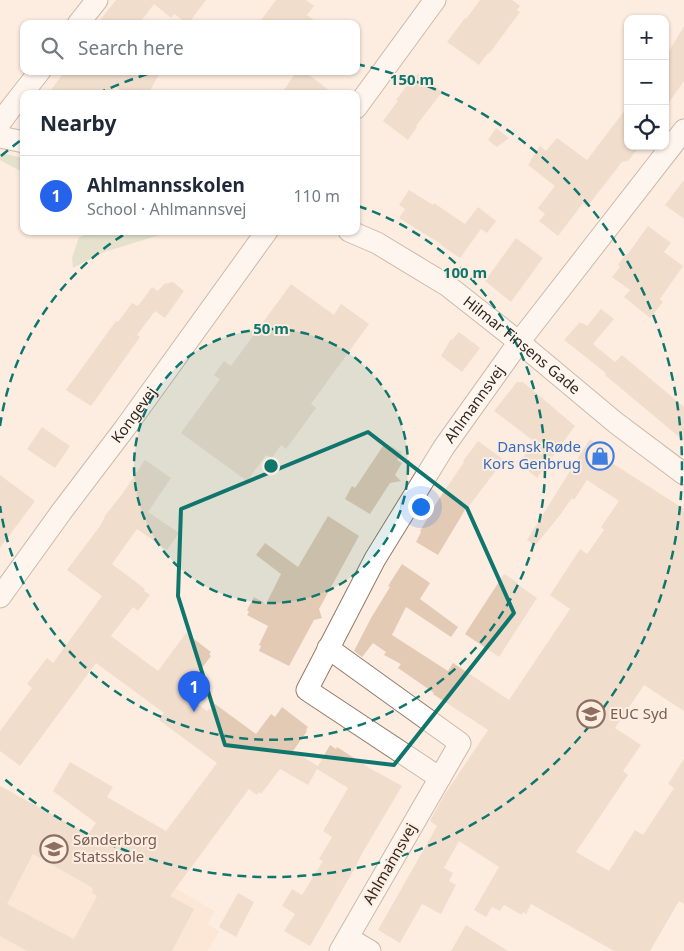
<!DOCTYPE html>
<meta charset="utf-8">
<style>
body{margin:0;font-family:"Noto Sans",sans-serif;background:#f6f6f7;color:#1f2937}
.controls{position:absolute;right:15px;top:15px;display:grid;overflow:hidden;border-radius:10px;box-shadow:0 1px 4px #0004}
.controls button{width:45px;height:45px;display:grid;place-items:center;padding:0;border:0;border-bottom:1px solid #e0e1e3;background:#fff;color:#1f2937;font:25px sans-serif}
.you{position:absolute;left:420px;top:506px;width:18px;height:18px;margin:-12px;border:4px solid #fff;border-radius:50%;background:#1a73e8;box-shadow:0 0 0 8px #1a73e833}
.badge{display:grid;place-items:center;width:32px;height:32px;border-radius:50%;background:#2563eb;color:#fff;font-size:16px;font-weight:700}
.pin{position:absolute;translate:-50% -41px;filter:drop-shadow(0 1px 2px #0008)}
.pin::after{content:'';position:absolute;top:26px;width:18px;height:15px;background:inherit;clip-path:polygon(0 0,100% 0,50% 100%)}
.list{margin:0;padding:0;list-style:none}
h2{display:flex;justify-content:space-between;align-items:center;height:65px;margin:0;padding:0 20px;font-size:21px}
h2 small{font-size:16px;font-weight:400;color:#747a83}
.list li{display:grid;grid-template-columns:32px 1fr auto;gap:15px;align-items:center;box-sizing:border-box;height:80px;padding:0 20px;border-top:1px solid #e0e1e3}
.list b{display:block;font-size:19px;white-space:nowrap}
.list p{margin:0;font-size:16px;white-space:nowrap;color:#747a83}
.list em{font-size:16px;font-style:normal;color:#747a83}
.icon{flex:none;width:28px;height:28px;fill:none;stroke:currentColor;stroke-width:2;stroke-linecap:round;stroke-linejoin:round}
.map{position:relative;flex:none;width:684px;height:951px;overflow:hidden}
.search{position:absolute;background:#fff;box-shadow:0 1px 4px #0004;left:20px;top:20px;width:340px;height:55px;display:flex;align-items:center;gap:12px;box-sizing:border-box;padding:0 18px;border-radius:10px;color:#747a83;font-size:19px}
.panel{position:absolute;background:#fff;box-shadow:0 1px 4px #0004;left:20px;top:90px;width:340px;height:145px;border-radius:10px}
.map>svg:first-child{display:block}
.built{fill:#fae1cb}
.green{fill:#c9d2b7}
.building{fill:#e3cab4;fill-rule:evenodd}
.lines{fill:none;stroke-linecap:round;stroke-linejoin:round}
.minor-casing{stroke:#927b68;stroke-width:23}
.minor{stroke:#fff;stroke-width:21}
.marked{fill:none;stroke:#0f766e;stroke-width:4;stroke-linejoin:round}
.ring{fill:none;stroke:#0f766e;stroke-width:2.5;stroke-dasharray:9 6}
.labels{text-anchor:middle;stroke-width:4;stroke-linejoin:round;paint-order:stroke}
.street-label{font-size:15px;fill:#31271f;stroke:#fdede0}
.shop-label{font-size:15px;fill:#366cbe;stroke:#fdede0;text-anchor:end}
.education-label{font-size:15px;fill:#785e54;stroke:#fdede0;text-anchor:start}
.centre{fill:#0f766e;stroke:#fdede0;stroke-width:2.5}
.ring-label{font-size:15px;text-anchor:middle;font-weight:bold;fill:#0f766e;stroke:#fdede0;stroke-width:4;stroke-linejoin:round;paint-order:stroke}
</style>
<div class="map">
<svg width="684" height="951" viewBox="0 0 684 951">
<rect width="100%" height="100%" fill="#fdede0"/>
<!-- built -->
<polygon class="built" points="0,786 215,911 208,924 219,931 208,951 0,951"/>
<!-- green -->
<g class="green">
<polygon points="0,153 24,158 24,173 0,160"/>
<polygon points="96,231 173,231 104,252 73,268 72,258 79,237"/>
</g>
<!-- building -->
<g class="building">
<polygon points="116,0 206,0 188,24 174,14 171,18 154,4 139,24 97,24"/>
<polygon points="276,0 306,0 314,6 307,15 319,24 258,24"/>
<polygon points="480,0 512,0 520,6 517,10 520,12 489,54 488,53 479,65 447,42 465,18 466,19"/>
<polygon points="684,26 684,81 665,108 665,58"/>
<polygon points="65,71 161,71 148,94 125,94 115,86 109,94 48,94"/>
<polygon points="297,71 304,71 334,94 281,94"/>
<polygon points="418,74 442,92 416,126 417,127 408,140 383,121 398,101 396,100 408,84 410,85"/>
<polygon points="628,106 628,146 640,146 628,161 622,162 587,207 583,203 558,236 539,221 545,214 538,208 555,186 528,165 531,161 530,161 540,146 546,151 557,138 587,160"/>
<polygon points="496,128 509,138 497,147 488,140"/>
<polygon points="684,180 684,219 665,205"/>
<polygon points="409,190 433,205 434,203 465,224 478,207 496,221 487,233 481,229 460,258 441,245 441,244 399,218 405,209 399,205"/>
<polygon points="648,226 671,243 664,252 683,266 660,299 663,302 650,318 624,297 630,290 612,277 620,267 618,265 626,254 627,255"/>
<polygon points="516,238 543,258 511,302 485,281"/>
<polygon points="173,282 184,291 165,318 155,311 137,335 140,337 91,406 66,390 116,321 118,322 132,303 138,306 152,287 158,291 164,284"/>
<polygon points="291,284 334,315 341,304 369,324 311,404 316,408 286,449 281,445 272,458 266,455 247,481 181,433 220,379 214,375 224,361 231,366"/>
<polygon points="601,309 614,319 593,344 615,362 622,355 684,407 684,441 605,375 606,373 564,340 580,322 582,324 583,323 587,326"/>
<polygon points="459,332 480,348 462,372 441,356 451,339 452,340"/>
<polygon points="517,382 523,382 575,426 537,478 519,463 535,442 494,411"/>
<polygon points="42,427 70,446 55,468 27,449"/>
<polygon points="590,439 614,460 612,463 684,509 684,711 644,685 615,728 641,745 623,771 628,775 576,852 609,871 635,830 643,835 674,788 668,784 684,759 684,904 679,901 650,951 614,951 531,904 526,914 523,912 522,915 504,905 500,911 492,907 486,917 474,910 499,867 459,841 444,868 453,873 449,881 456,885 441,914 422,904 400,943 378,930 437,826 430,821 443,797 488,730 433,694 434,693 398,668 401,664 384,655 386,652 373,643 362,657 354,651 371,618 390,587 388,586 402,564 430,583 420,599 458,627 451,637 406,607 392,635 448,671 453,663 509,700 570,609 550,595 580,549 587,554 604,530 601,527 619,501 587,480 574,500 572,498 560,515 535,546 527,540"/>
<polygon points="478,441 504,460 469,506 468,505 438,555 416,542 421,532 420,531 437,502 464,462 463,461"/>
<polygon points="385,443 402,452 397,460 402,463 395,475 401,481 390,483 370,514 345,499 352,486 355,488"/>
<path d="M145 460 171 478 148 512 179 533 167 550 137 529 112 564 145 589 144 591 150 595 138 611 133 607 111 636 158 671 186 633 211 652 209 654 211 656 183 693 207 711 209 709 211 710 215 704 256 734 271 714 275 717 282 707 308 727 306 730 307 731 293 751 318 766 330 745 336 749 337 747 376 772H377L402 786 364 850 352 873 310 946 284 931 295 914 282 906 292 889 302 895 323 861 319 859 332 837 323 831 348 788 317 769 308 785 280 769 261 794 259 792 257 795 249 789 170 896 194 909 172 951H27L0 936V786L88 834 96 823 53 791 70 762 113 787 107 797 166 831 217 763 159 720 164 713 96 663 20 766 0 751V731L32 688 27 684 47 658 53 663 102 596 67 570 100 526 105 517H104L123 493ZM33 854 93 888 92 893 97 896 74 939 7 904Z"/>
<polygon points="0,475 35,501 0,548"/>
<polygon points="328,516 359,536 319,609 322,618 314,620 289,666 259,651 261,646 259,645 268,626 247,615 249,612 247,610 254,597 266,604 281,574 256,555 265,543 298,567"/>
<polygon points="504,574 518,583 517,584 537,598 499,657 465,634"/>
<polygon points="238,893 254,902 236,937 219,927"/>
<polygon points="466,925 508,951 451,951"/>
</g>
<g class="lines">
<!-- minor casing -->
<g class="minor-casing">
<g id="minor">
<polyline points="78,24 97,0"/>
<polyline points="356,108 435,0"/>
<polyline points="0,123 14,104 40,71"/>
<polyline points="0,137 24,142"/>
<path id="s1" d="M349 231 377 243 448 286 519 342 616 423 684 474"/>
<path id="s2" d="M0 597 62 511 125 428 267 231"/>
<polyline points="328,648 460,743 340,951"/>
<path id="s3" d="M440 778 307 690 375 559 444 447 519 342 684 130"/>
<polyline points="348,938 370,951"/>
</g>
</g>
<!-- minor -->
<use href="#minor" class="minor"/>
</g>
<!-- marked area -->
<path d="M0 0H684V951H0ZM368 432 467 508 514 613 394 765 225 745 178 596 181 509Z" fill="#fdede0" fill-opacity=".55" fill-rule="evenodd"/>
<path class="marked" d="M368 432 467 508 514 613 394 765 225 745 178 596 181 509Z"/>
<!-- distance rings -->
<circle cx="271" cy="466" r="137" fill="#0f766e" fill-opacity=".12"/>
<g class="ring">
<circle cx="271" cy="466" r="137"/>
<path d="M0 426A274 274 0 0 1 128 232M358 206A274 274 0 1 1 0 506"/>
<path d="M1 156A411 411 0 0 1 24 138M97 94A411 411 0 0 1 154 72M356 64A411 411 0 1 1 1 776"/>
</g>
<!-- icons -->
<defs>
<g id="shop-ring" transform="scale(1.4375)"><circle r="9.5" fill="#fdede0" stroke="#3f7fe0" stroke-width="1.5"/><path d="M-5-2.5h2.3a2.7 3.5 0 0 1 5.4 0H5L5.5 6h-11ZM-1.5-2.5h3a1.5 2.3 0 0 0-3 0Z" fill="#3f7fe0"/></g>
<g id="school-ring" transform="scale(1.4375)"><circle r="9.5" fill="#fdede0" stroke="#8d6e63" stroke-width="1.5"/><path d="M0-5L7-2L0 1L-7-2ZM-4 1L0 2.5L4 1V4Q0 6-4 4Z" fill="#8d6e63"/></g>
</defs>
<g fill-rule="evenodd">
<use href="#shop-ring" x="600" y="456"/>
<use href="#school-ring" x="591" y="714"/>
<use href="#school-ring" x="54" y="849"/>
</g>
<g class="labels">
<!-- street labels -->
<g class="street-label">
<text dy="5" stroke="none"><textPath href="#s1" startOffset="208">Hilmar Finsens Gade</textPath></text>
<text dy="5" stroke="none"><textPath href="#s3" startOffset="491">Ahlmannsvej</textPath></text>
<text dy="5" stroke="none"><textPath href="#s2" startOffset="226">Kongevej</textPath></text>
<text transform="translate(390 864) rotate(-60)" y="5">Ahlmannsvej</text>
</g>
<!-- shop labels -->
<g class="shop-label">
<text x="581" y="452">Dansk Røde<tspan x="581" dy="17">Kors Genbrug</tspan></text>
</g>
<!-- education labels -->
<g class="education-label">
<text x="610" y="719">EUC Syd</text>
<text x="73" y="845">Sønderborg<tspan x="73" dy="17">Statsskole</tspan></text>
</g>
</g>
<circle cx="271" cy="466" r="8" class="centre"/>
<g class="ring-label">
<text x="412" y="85">150 m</text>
<text x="465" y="278">100 m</text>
<text x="271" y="334">50 m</text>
</g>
</svg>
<div class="controls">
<button>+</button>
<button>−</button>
<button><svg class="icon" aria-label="locate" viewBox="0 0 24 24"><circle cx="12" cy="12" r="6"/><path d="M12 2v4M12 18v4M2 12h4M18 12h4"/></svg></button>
</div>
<div class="you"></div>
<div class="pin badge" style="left:194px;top:712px">1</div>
<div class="search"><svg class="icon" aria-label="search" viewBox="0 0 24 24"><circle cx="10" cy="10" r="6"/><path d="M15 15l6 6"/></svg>Search here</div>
<section class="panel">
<h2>Nearby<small></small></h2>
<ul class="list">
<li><span class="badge">1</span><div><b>Ahlmannsskolen</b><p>School · Ahlmannsvej</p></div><em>110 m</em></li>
</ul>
</section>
</div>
